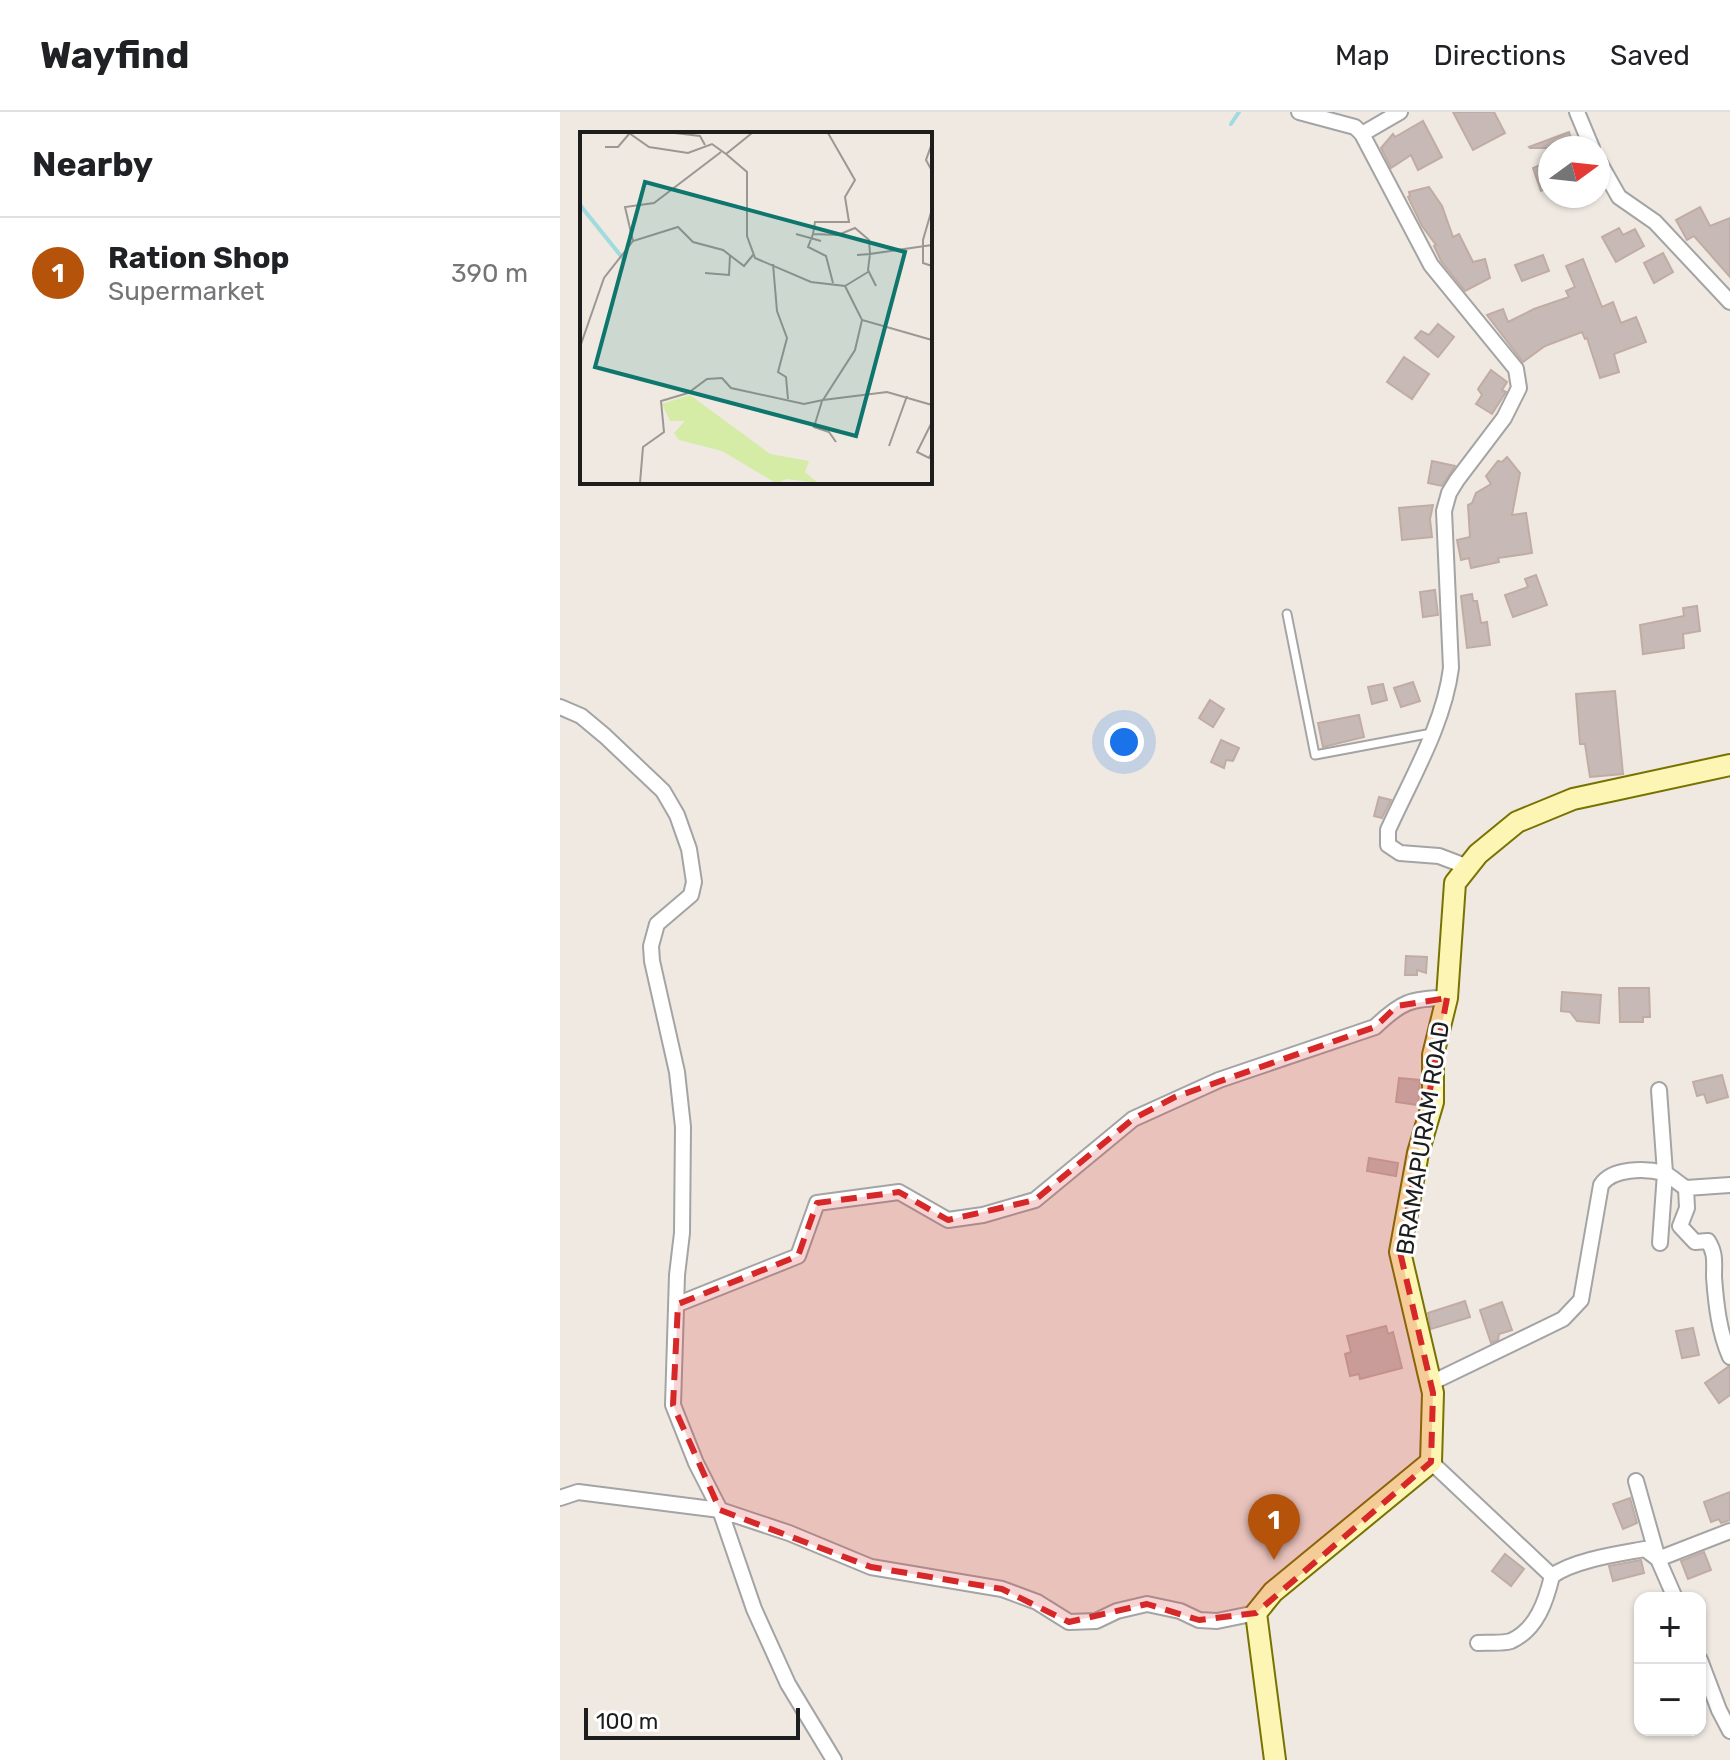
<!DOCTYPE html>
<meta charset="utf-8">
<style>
body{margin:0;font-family:Rubik,sans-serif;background:#f2f2f2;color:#202124}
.controls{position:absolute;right:24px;bottom:24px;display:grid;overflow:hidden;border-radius:16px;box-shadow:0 2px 6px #0004}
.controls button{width:72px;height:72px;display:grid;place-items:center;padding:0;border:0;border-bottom:2px solid #e0e0e0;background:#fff;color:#202124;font:40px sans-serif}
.compass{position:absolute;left:978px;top:24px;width:72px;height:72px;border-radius:50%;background:#fff;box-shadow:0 2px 6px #0004;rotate:75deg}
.scale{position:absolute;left:24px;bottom:20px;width:216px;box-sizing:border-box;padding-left:8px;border:4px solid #1d1d1d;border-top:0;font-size:22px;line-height:28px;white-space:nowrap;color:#1d1d1d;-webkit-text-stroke:6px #fff;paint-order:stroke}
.you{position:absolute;left:564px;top:630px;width:28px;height:28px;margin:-20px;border:6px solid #fff;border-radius:50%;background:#1a73e8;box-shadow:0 0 0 12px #1a73e833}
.badge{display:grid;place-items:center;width:52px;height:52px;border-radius:50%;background:#b45309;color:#fff;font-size:26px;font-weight:700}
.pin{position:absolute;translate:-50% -66px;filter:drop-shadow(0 2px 4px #0008)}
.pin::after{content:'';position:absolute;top:42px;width:28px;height:24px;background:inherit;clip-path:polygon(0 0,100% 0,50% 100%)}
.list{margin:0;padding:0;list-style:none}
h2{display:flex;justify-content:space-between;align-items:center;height:104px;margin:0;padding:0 32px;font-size:34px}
h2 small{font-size:26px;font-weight:400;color:#757577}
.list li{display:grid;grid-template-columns:52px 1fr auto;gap:24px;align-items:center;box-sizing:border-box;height:112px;padding:0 32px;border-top:2px solid #e0e0e0}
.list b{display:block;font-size:30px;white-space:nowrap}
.list p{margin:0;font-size:26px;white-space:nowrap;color:#757577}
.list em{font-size:26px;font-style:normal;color:#757577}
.map{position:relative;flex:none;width:1170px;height:1648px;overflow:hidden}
header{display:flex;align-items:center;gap:48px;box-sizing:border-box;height:112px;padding:0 40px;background:#fff;border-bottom:2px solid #e0e0e0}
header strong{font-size:38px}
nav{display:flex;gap:44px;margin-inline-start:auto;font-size:28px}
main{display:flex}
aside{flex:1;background:#fff}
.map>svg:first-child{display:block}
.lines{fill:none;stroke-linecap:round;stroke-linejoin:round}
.stream{stroke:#a0dbdf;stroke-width:4}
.building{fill:#c7bab6;stroke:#c1aca4;stroke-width:2}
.lane-casing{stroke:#a4a4a4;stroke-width:11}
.street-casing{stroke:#a4a4a4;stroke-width:18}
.secondary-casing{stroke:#787200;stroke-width:24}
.lane{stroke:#fff;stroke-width:7}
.street{stroke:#fff;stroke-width:14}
.secondary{stroke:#fdf5b3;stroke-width:20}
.marked{fill:#d62828;fill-opacity:0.2;stroke:#d62828;stroke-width:6;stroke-dasharray:16 10;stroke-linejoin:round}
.labels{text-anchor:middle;stroke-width:6;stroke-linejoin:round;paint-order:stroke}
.street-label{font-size:24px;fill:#1d1d1d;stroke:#fff}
.inset-river{fill:none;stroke:#a0dbdf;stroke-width:4}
.inset-road{fill:none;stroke:#9b9793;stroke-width:2}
.view{fill:#0f766e;fill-opacity:0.15;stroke:#0f766e;stroke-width:4}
.inset-edge{fill:none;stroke:#1d1d1d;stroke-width:4}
</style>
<header>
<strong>Wayfind</strong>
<nav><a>Map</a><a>Directions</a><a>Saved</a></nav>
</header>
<main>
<aside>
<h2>Nearby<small></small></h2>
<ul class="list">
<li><span class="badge">1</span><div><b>Ration Shop</b><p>Supermarket</p></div><em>390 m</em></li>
</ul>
</aside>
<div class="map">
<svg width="1170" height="1648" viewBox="0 0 1170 1648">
<rect width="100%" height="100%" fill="#efe9e2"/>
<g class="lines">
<!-- stream -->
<polyline class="stream" points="671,12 679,0"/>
</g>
<!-- building -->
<g class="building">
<polygon points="893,0 934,0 945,21 913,38"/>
<polygon points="863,9 882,45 858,58 851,43 831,56 821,36 833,22 835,25"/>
<polygon points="1009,20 1014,36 970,36 969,35"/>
<polygon points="990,49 990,73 981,79 973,56"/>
<polygon points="869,75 882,94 893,125 899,122 913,150 925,147 930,166 905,179 881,149 874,134 876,133 862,114 848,85 850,84 849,80"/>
<polygon points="1140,95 1150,114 1170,106 1170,165 1134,124 1127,128 1116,108"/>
<polygon points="1059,116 1063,123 1075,117 1084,134 1056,150 1042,125"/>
<polygon points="1103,141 1113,160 1094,171 1084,151"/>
<polygon points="983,143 989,159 962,169 955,153"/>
<polygon points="1023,147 1042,195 1053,190 1061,211 1076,205 1086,230 1054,242 1059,260 1040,266 1027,226 1025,227 1022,220 985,234 963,250 927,203 943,197 948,210 974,197 1009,185 1006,179 1015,175 1006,154"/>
<polygon points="878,212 894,225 878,245 855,226 861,219 869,223"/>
<polygon points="844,245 869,262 852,287 827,270"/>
<polygon points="931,258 947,270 942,278 946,280 932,302 916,292 922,283 918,277"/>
<polygon points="947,345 960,361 952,403 966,401 972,441 938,446 939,450 911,456 909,446 901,448 897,428 910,425 908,393 912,391 916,381 931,372 926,364 938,349 942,350"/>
<polygon points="872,349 895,354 882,374 868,371"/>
<polygon points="873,393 870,407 872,425 842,428 839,396"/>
<polygon points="976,463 987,493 953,505 945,483 968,475 965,467"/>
<polygon points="875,478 878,503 863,505 860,480"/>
<polygon points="912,482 913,489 917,489 921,511 927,510 930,533 907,536 901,484"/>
<polygon points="1137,494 1140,519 1123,522 1124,536 1083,542 1080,513 1124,504 1123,496"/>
<polygon points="853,570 860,589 841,595 834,576"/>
<polygon points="823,572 827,588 812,592 808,575"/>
<polygon points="1055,579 1063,662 1030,665 1025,632 1020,632 1016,582"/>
<polygon points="650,588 664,597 653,615 639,606"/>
<polygon points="799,603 804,625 763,635 758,611"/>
<polygon points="661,628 679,636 673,649 666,648 664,656 651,650"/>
<polygon points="819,685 831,688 822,706 814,704"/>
<polygon points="846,844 867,845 866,861 857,858 857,863 845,863"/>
<polygon points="1059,876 1089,876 1090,905 1083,905 1083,910 1060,910"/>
<polygon points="1002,880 1041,883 1039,911 1017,909 1010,900 1001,899"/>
<polygon points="1162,963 1168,985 1147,991 1144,982 1137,984 1133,970"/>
<polygon points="839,966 860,968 858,993 836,990"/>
<polygon points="809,1046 838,1051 836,1064 807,1059"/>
<polygon points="905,1189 910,1205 871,1217 868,1201"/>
<polygon points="942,1190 952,1218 939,1222 938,1228 931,1231 920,1198"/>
<polygon points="826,1214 828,1222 833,1220 842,1256 800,1267 799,1262 790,1264 785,1242 791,1240 787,1224"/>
<polygon points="1133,1216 1139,1243 1122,1246 1116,1219"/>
<polygon points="1168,1255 1170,1255 1170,1283 1159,1291 1145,1271"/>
<polygon points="1170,1380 1170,1408 1161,1411 1159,1407 1151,1410 1144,1390"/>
<polygon points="1070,1386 1077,1411 1063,1417 1053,1392"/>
<polygon points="1144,1440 1151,1458 1128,1467 1121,1449"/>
<polygon points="945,1442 964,1457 951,1474 932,1459"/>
<polygon points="1081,1448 1084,1461 1053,1469 1049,1454"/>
</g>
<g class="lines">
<!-- lane casing -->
<g class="lane-casing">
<polyline id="lane" points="727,502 755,643 872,621"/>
</g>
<!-- street casing -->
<g class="street-casing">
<g id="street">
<path d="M739 0 795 15 802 22 871 153 956 257 959 276 944 306 897 368 889 381 884 399 891 556C884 612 851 667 828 718V733L840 741 879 744 908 755"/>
<polyline points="1017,0 1032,36"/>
<polyline points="802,22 840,0"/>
<polyline points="1038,48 1059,85 1095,110 1170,190"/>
<polyline points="0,595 21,604 45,624 103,679 117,703 129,737 134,770 131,783 97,812 91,834 92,849 117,960 123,1015 122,1121 117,1163 113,1293 136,1351 160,1398"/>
<polyline points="1099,978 1105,1061 1100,1131"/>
<path d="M1170 1073 1126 1076 1127 1096 1120 1114 1135 1130 1148 1129C1156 1142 1154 1150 1154 1165 1156 1192 1159 1220 1170 1245"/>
<path d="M118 1192 238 1144 257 1091 339 1080 388 1108 423 1103 475 1088 573 1007 659 968 815 915C841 890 851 886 887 886"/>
<path d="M871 1271 1003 1207 1021 1188 1041 1073C1052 1056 1085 1056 1104 1061 1111 1064 1119 1072 1126 1076"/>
<polyline points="871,1350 992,1464"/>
<polyline points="1076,1369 1098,1447 1170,1419"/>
<polyline points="0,1386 18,1380 160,1398"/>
<path d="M918 1531C927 1530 942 1532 951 1529 977 1517 986 1489 992 1464 1014 1448 1058 1442 1085 1437L1098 1447 1115 1486"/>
<polyline points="1140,1548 1159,1598 1170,1619"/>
<polyline points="274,1648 228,1572 194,1497 160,1398 229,1421 311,1455 442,1477 477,1490 509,1510 536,1509 557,1499 587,1492 620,1499 639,1508 657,1509 696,1501"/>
</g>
</g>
<!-- secondary casing -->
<g class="secondary-casing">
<polyline id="secondary" points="715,1648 696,1501 713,1480 871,1350 873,1281 840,1140 858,1041 873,990 873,943 887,886 895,771 918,742 957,710 1013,687 1170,653"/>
</g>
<!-- lane -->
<use href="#lane" class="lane"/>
<!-- street -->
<use href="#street" class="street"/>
<!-- secondary -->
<use href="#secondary" class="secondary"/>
</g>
<!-- marked area -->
<path class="marked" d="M887 886 840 1140 873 1281 871 1350 696 1501 639 1508 587 1492 509 1510 442 1477 311 1455 160 1398 113 1293 118 1192 238 1144 257 1091 339 1080 388 1108 475 1088 573 1007 615 985 815 915 837 894Z"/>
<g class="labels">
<!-- street labels -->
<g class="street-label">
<text transform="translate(863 1026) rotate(-81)" y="8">BRAMAPURAM ROAD</text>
</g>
</g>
<!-- overview -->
<g transform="translate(20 20)">
<rect width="352" height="352" fill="#efe9e2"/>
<path d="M110 263 190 322 229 329 225 340 238 351 207 347 196 351 142 319 99 308 94 301 105 289H90L82 272Z" fill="#d4eca5"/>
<path class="inset-river" d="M0 73 45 129"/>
<path class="inset-road" d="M49 1 69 15 108 21 132 12 146 22 172 1M95 1 120 4 125 13M248 1 275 48 265 65 269 90H235L233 102 258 103 275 96 289 108 290 122 277 123M352 11 346 28 352 39M25 15H38L49 2M146 22 167 40V104L175 126 231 150 265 154 282 188 352 208M352 77 343 108V131L352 134M216 102 241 109M233 102 228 115 246 124 253 151M53 109 45 75 74 71 141 20M193 132 197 179 207 206 198 240 206 245 208 267M125 141 149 143 150 123M265 154 288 140M296 154 288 138 290 122 352 113M282 188 275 218 243 268 307 260 352 273M0 215 24 146 53 109 98 95 113 110 143 118 164 134 173 123M242 269 234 295 249 300 256 310M352 290 337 320 349 326 352 320M309 314 327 264M60 351 63 315 84 300 81 269 108 261 127 247 142 246 151 256 224 272 243 268"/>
<path class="view" d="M65 50 325 120 276 304 15 235Z"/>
<rect width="352" height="352" class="inset-edge"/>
</g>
</svg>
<div class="controls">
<button>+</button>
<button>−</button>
</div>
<svg class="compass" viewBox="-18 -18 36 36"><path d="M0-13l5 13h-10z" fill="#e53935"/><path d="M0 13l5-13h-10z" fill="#757577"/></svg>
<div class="scale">100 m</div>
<div class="you"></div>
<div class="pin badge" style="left:714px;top:1448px">1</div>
</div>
</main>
